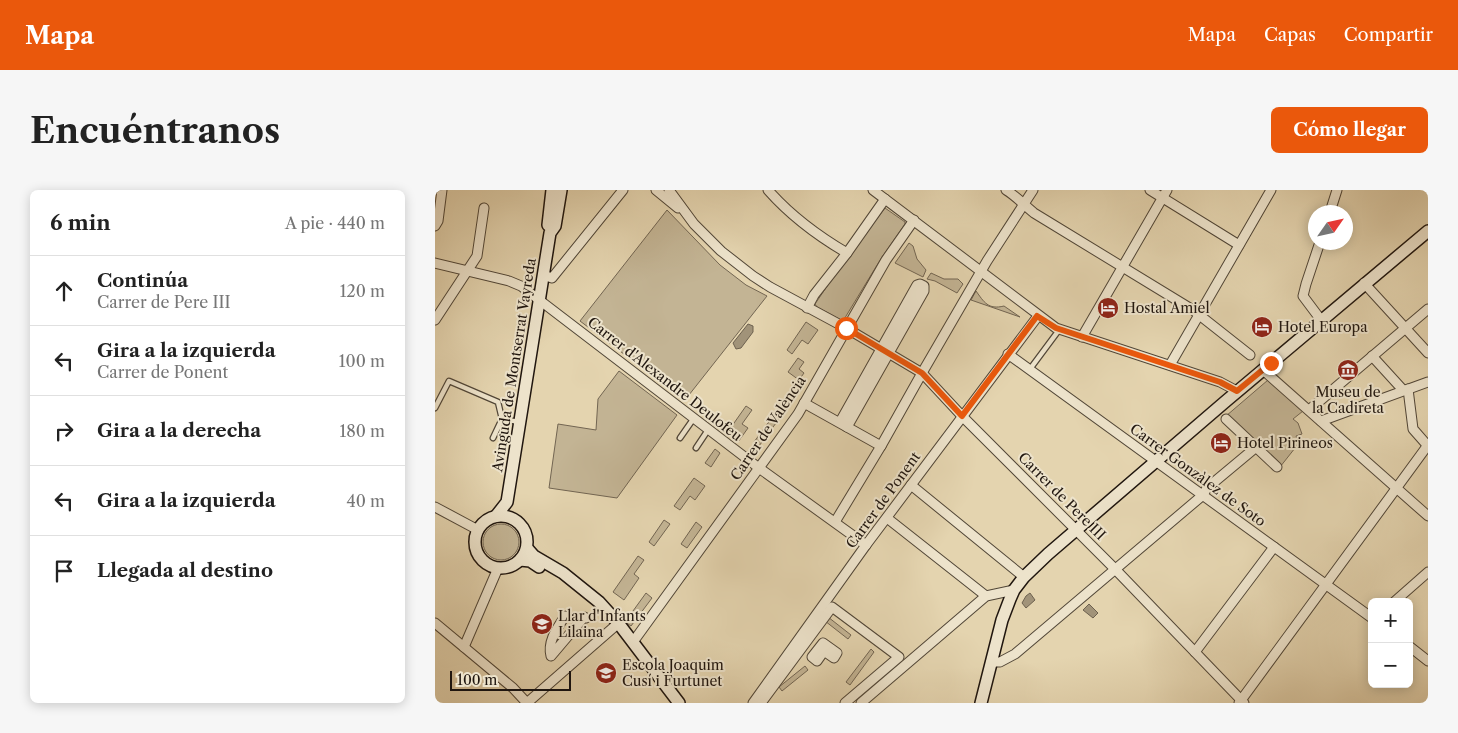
<!DOCTYPE html>
<html lang="es">
<meta charset="utf-8">
<style>
body{margin:0;font-family:"Libre Caslon Text",serif;background:#f6f6f6;color:#222}
.controls{position:absolute;right:15px;bottom:15px;display:grid;overflow:hidden;border-radius:8px;box-shadow:0 2px 12px #0003}
.controls button{width:45px;height:45px;display:grid;place-items:center;padding:0;border:0;border-bottom:1px solid #e0e0e0;background:#fff;color:#222;font:25px sans-serif}
.compass{position:absolute;left:873px;top:15px;width:45px;height:45px;border-radius:50%;background:#fff;box-shadow:0 2px 12px #0003;rotate:56deg}
.scale{position:absolute;left:15px;bottom:12px;width:121px;box-sizing:border-box;padding-left:5px;border:2px solid #20160f;border-top:0;font-size:14px;line-height:18px;white-space:nowrap;color:#20160f;-webkit-text-stroke:4px #ede3cb;paint-order:stroke}
.stop{position:absolute;width:15px;height:15px;margin:-11px;border:4px solid #ea580c;border-radius:50%;background:#fff}
.stop.end{background:#ea580c;border-color:#fff;box-shadow:0 1px 5px #0008}
.list{margin:0;padding:0;list-style:none}
h2{display:flex;justify-content:space-between;align-items:center;height:65px;margin:0;padding:0 20px;font-size:21px}
h2 small{font-size:16px;font-weight:400;color:#767676}
.list li{display:grid;grid-template-columns:32px 1fr auto;gap:15px;align-items:center;box-sizing:border-box;height:70px;padding:0 20px;border-top:1px solid #e0e0e0}
.list b{display:block;font-size:19px;white-space:nowrap}
.list p{margin:0;font-size:16px;white-space:nowrap;color:#767676}
.list em{font-size:16px;font-style:normal;color:#767676}
.icon{flex:none;width:28px;height:28px;fill:none;stroke:currentColor;stroke-width:2;stroke-linecap:round;stroke-linejoin:round}
.map{position:relative;flex:none;width:993px;height:513px;overflow:hidden;border-radius:8px}
header{display:flex;align-items:center;gap:30px;box-sizing:border-box;height:70px;padding:0 25px;background:#ea580c;color:#fff}
header strong{font-size:24px}
nav{display:flex;gap:28px;margin-inline-start:auto;font-size:18px}
.intro{display:flex;align-items:center;justify-content:space-between;box-sizing:border-box;height:120px;padding:0 30px}
h1{margin:0;font-size:35px}
.button{padding:12px 22px;border-radius:8px;background:#ea580c;color:#fff;font-size:18px;font-weight:700}
main{display:flex;gap:30px;padding:0 30px}
aside{flex:1;background:#fff;border-radius:8px;box-shadow:0 2px 12px #0003}
.map>svg:first-child{display:block}
.green{fill:#c3b494;stroke:#726552}
.water{fill:#a19379;stroke:#6d614f}
.lines{fill:none;stroke-linecap:round;stroke-linejoin:round}
.lane-casing{stroke:#514637;stroke-width:7}
.street-casing{stroke:#514637;stroke-width:11}
.secondary-casing{stroke:#20160f;stroke-width:14}
.lane{stroke:#ede3cb;stroke-width:4.5}
.street{stroke:#ede3cb;stroke-width:9}
.secondary{stroke:#ede3cb;stroke-width:11}
.route{stroke:#ea580c;stroke-width:6}
.labels{text-anchor:middle;stroke-width:4;stroke-linejoin:round;paint-order:stroke}
.poi-label{font-size:14px;fill:#20160f;stroke:#ede3cb;text-anchor:start}
.street-label{font-size:14px;fill:#20160f;stroke:#ede3cb}
</style>
<header>
<strong>Mapa</strong>
<nav><a>Mapa</a><a>Capas</a><a>Compartir</a></nav>
</header>
<div class="intro"><h1>Encuéntranos</h1><a class="button">Cómo llegar</a></div>
<main>
<aside>
<h2>6 min<small>A pie · 440 m</small></h2>
<ul class="list">
<li><svg class="icon" aria-label="ahead" viewBox="0 0 24 24"><path d="M12 20V5M6 11l6-6 6 6"/></svg><div><b>Continúa</b><p>Carrer de Pere III</p></div><em>120 m</em></li>
<li><svg class="icon" aria-label="left" viewBox="0 0 24 24"><path d="M17 20v-9H6M10 6l-5 5 5 5"/></svg><div><b>Gira a la izquierda</b><p>Carrer de Ponent</p></div><em>100 m</em></li>
<li><svg class="icon" aria-label="right" viewBox="0 0 24 24"><path d="M7 20v-9h11M14 6l5 5-5 5"/></svg><div><b>Gira a la derecha</b></div><em>180 m</em></li>
<li><svg class="icon" aria-label="left" viewBox="0 0 24 24"><path d="M17 20v-9H6M10 6l-5 5 5 5"/></svg><div><b>Gira a la izquierda</b></div><em>40 m</em></li>
<li><svg class="icon" aria-label="arrive" viewBox="0 0 24 24"><path d="M6 21V4h12l-3 4 3 4H6"/></svg><div><b>Llegada al destino</b></div></li>
</ul>
</aside>
<div class="map">
<svg width="993" height="513" viewBox="0 0 993 513">
<rect width="100%" height="100%" fill="#e4d4af"/>
<filter id="stains"><feTurbulence type="fractalNoise" baseFrequency=".004" numOctaves="4"/><feColorMatrix values="0 0 0 0 .2 0 0 0 0 .09 0 0 0 0 .02 0 0 0 .5 -.17"/></filter>
<radialGradient id="worn" r=".72"><stop offset=".6" stop-color="#630" stop-opacity="0"/><stop offset="1" stop-color="#630" stop-opacity=".3"/></radialGradient>
<!-- green -->
<g class="green">
<polygon points="450,18 470,32 470,34 447,67 408,131 382,117 380,114 403,80"/>
<polygon points="232,20 285,75 311,95 332,106 250,210 145,131"/>
<polygon points="474,53 478,56 482,69 491,80 488,87 460,73"/>
<polygon points="496,83 509,89 523,89 528,94 522,103 500,91 492,89"/>
<path d="M541 101C549 112 553 120 569 116L585 127 536 110Z"/>
<polygon points="371,132 383,140 373,154 367,150 357,164 352,160"/>
<polygon points="363,168 369,172 364,179 369,183 364,190 353,182"/>
<polygon points="184,181 242,225 182,308 114,298 123,234 161,240 163,209"/>
<polygon points="833,190 868,221 858,229 863,233 867,244 861,246 864,253 845,277 791,226"/>
<polygon points="311,216 317,220 307,234 313,238 303,252 292,243"/>
<polygon points="339,225 344,229 324,256 319,252"/>
<polygon points="280,259 285,263 276,277 270,273"/>
<polygon points="259,288 270,296 260,310 255,306 245,320 239,316"/>
<polygon points="229,330 235,334 219,356 214,352"/>
<polygon points="261,332 267,337 252,358 246,354"/>
<circle cx="66" cy="352" r="18"/>
<polygon points="203,366 209,370 199,384 204,388 189,410 178,402"/>
<polygon points="211,403 217,408 196,436 190,432"/>
<polygon points="393,427 416,445 413,449 390,431"/>
<polygon points="436,459 439,462 415,495 411,492"/>
<polygon points="370,476 373,480 347,501 344,497"/>
</g>
<!-- water -->
<g class="water">
<polygon points="313,134 318,136 318,142 306,158 301,159 298,153"/>
<polygon points="595,403 600,410 591,418 587,413 591,406"/>
<polygon points="654,414 663,423 658,428 648,420"/>
</g>
<g class="lines">
<!-- lane casing -->
<g class="lane-casing">
<g id="lane">
<polyline points="595,179 624,140"/>
<polyline points="0,218 14,191 63,212 67,229"/>
<polyline points="58,248 67,229 84,232"/>
<polyline points="245,248 259,228"/>
<polyline points="261,258 273,240"/>
</g>
</g>
<!-- street casing -->
<g class="street-casing">
<g id="street">
<polyline points="221,0 243,18"/>
<polyline points="234,0 259,34 286,61 318,86 335,97 411,138 487,183 527,226 680,379 809,513"/>
<path d="M333 0C355 25 383 46 412 63"/>
<polyline points="438,0 621,138 785,192 802,201"/>
<path d="M571 0C581 6 589 15 599 23L758 120 815 165"/>
<polyline points="715,0 804,55"/>
<polyline points="895,22 902,0"/>
<polyline points="0,36 3,31 7,0"/>
<polyline points="885,52 871,94 868,106 886,130"/>
<polyline points="0,73 74,91 86,96 324,278 431,355"/>
<polyline points="108,85 117,88 188,0"/>
<polyline points="929,93 993,163"/>
<polyline points="372,118 379,105 412,63 450,9"/>
<polyline points="0,130 42,66 49,18"/>
<polyline points="647,147 732,0"/>
<polyline points="573,164 937,428"/>
<polyline points="937,166 968,200"/>
<polyline points="735,175 836,0"/>
<polyline points="828,180 993,326"/>
<polyline points="973,199 978,239 993,256"/>
<polyline points="369,213 446,256"/>
<polyline points="874,220 993,119"/>
<polyline points="791,229 842,277"/>
<polyline points="886,231 993,192"/>
<polyline points="405,232 482,95 485,94 489,96 489,101 412,237"/>
<polyline points="476,295 589,387"/>
<polyline points="0,317 43,340"/>
<polyline points="452,328 551,406"/>
<polyline points="400,332 446,256 487,183 552,71 598,0"/>
<polyline points="959,412 993,382"/>
<path d="M130 426C123 437 112 451 116 466L149 427 151 428"/>
<polyline points="0,433 78,498 92,513"/>
<polyline points="198,452 363,224 451,70 479,30"/>
<polygon points="388,453 402,463 399,468 389,461 382,471 377,467"/>
<polyline points="974,456 993,471"/>
<polyline points="29,457 63,378"/>
<polyline points="760,462 839,357"/>
<polyline points="556,472 565,472 580,464 768,305 772,298 820,258"/>
<polyline points="92,513 179,437"/>
<polyline points="318,513 431,355 603,126"/>
<polyline points="326,513 397,417 464,467 410,513"/>
<polyline points="426,513 551,406 579,400"/>
<polyline points="804,513 993,255"/>
</g>
</g>
<!-- secondary casing -->
<g class="secondary-casing">
<g id="secondary">
<polyline points="113,35 117,0"/>
<circle cx="66" cy="352" r="26"/>
<polyline points="61,326 72,312 115,43 120,36 126,0"/>
<polyline points="92,358 99,366 128,383 164,412 184,434 244,513"/>
<polyline points="85,370 95,371 104,377"/>
<polyline points="546,513 567,430 575,409 579,400 589,387 613,364 791,211 993,41"/>
</g>
</g>
<!-- lane -->
<use href="#lane" class="lane"/>
<!-- street -->
<use href="#street" class="street"/>
<!-- secondary -->
<use href="#secondary" class="secondary"/>
</g>
<g class="lines">
<!-- route -->
<polyline class="route" points="411,138 487,183 527,226 602,126 621,138 785,192 802,201 836,173"/>
</g>
<!-- icons -->
<defs>
<g id="hotel-disc" transform="scale(1.125)"><circle r="9.5" fill="#8f2418" stroke="#ede3cb"/><path d="M-6-4.5h1.5V1H6V5H4.5V3h-9V5H-6ZM-4 0a1.8 1.8 0 1 1 3.6 0ZM.5 0V-2.5h3Q6-2.5 6 0Z" fill="#fff"/></g>
<g id="museum-disc" transform="scale(1.125)"><circle r="9.5" fill="#8f2418" stroke="#ede3cb"/><path d="M0-6L6-3V-2H-6V-3ZM-5-1h2V3h-2ZM-1-1h2V3h-2ZM3-1h2V3H3ZM-6 4H6V6H-6Z" fill="#fff"/></g>
<g id="school-disc" transform="scale(1.125)"><circle r="9.5" fill="#8f2418" stroke="#ede3cb"/><path d="M0-5L7-2L0 1L-7-2ZM-4 1L0 2.5L4 1V4Q0 6-4 4Z" fill="#fff"/></g>
</defs>
<g fill-rule="evenodd">
<use href="#hotel-disc" x="673" y="118"/>
<use href="#hotel-disc" x="827" y="137"/>
<use href="#museum-disc" x="913" y="180"/>
<use href="#hotel-disc" x="786" y="253"/>
<use href="#school-disc" x="107" y="434"/>
<use href="#school-disc" x="171" y="483"/>
</g>
<g class="labels">
<!-- poi labels -->
<g class="poi-label">
<text x="689" y="123">Hostal Amiel</text>
<text x="843" y="142">Hotel Europa</text>
<text x="913" y="207" text-anchor="middle">Museu de<tspan x="913" dy="16">la Cadireta</tspan></text>
<text x="802" y="258">Hotel Pirineos</text>
<text x="123" y="431">Llar d'Infants<tspan x="123" dy="16">Lilaina</tspan></text>
<text x="187" y="480">Escola Joaquim<tspan x="187" dy="16">Cusí i Furtunet</tspan></text>
</g>
<!-- street labels -->
<g class="street-label">
<text transform="translate(79 175) rotate(-81)" y="5">Avinguda de Montserrat Vayreda</text>
<text transform="translate(230 189) rotate(38)" y="5">Carrer d'Alexandre Deulofeu</text>
<text transform="translate(333 238) rotate(-56)" y="5">Carrer de València</text>
<text transform="translate(763 285) rotate(36)" y="5">Carrer Gonzàlez de Soto</text>
<text transform="translate(627 306) rotate(45)" y="5">Carrer de Pere III</text>
<text transform="translate(448 310) rotate(-54)" y="5">Carrer de Ponent</text>
</g>
</g>
<rect width="100%" height="100%" filter="url(#stains)"/>
<rect width="100%" height="100%" fill="url(#worn)"/>
</svg>
<div class="controls">
<button>+</button>
<button>−</button>
</div>
<svg class="compass" viewBox="-18 -18 36 36"><path d="M0-13l5 13h-10z" fill="#e53935"/><path d="M0 13l5-13h-10z" fill="#767676"/></svg>
<div class="scale">100 m</div>
<div class="stop" style="left:411px;top:138px"></div>
<div class="stop end" style="left:836px;top:173px"></div>
</div>
</main>
